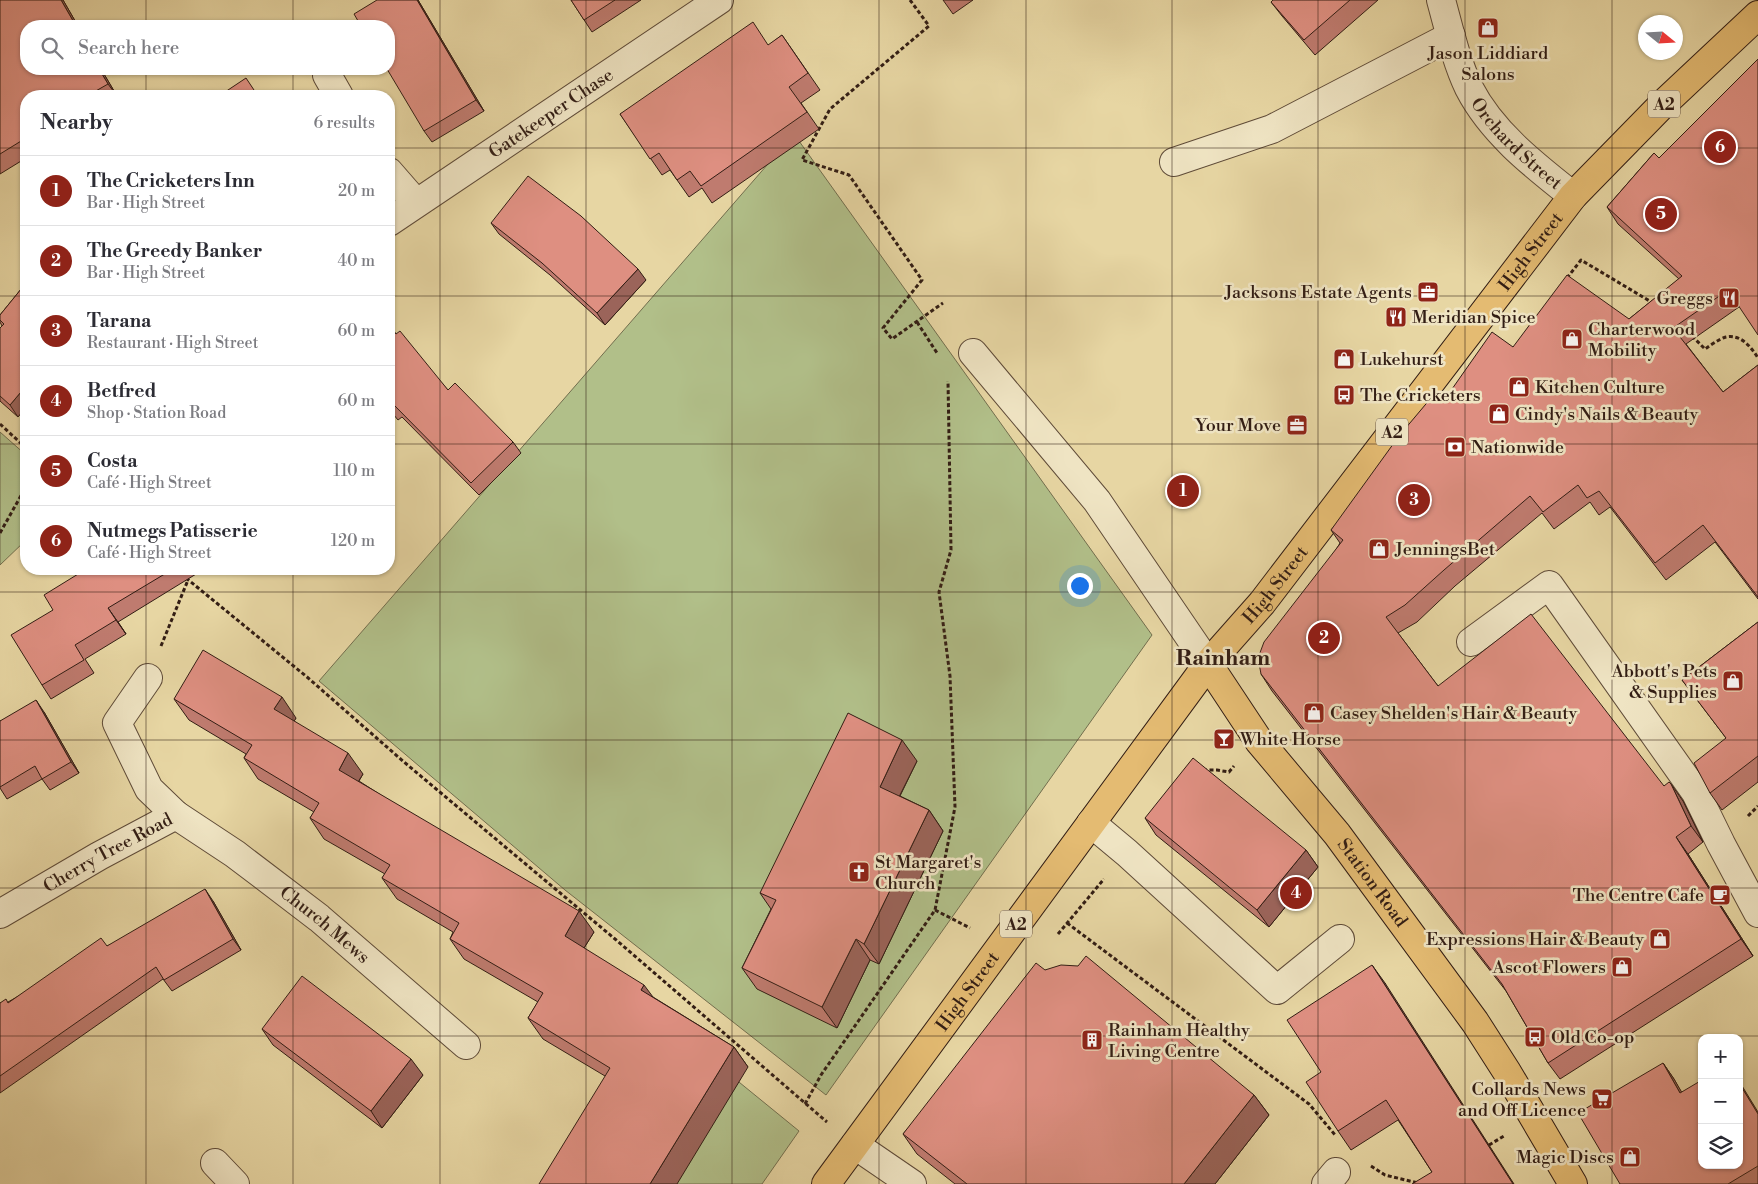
<!DOCTYPE html>
<meta charset="utf-8">
<style>
body{margin:0;font-family:"Libre Bodoni",serif;background:#f7f7f7;color:#2b2b33}
.controls{position:absolute;right:15px;bottom:15px;display:grid;overflow:hidden;border-radius:10px;box-shadow:0 1px 4px #0004}
.controls button{width:45px;height:45px;display:grid;place-items:center;padding:0;border:0;border-bottom:1px solid #e1e1e2;background:#fff;color:#2b2b33;font:25px sans-serif}
.compass{position:absolute;left:1638px;top:15px;width:45px;height:45px;border-radius:50%;background:#fff;box-shadow:0 1px 4px #0004;rotate:108deg}
.you{position:absolute;left:1079px;top:585px;width:18px;height:18px;margin:-12px;border:4px solid #fff;border-radius:50%;background:#1a73e8;box-shadow:0 0 0 8px #1a73e833}
.badge{display:grid;place-items:center;width:32px;height:32px;border-radius:50%;background:#8f2418;color:#fff;font-size:16px;font-weight:700}
.pin{position:absolute;translate:-50% -50%;border:2px solid #fff;box-shadow:0 1px 5px #0006}
.list{margin:0;padding:0;list-style:none}
h2{display:flex;justify-content:space-between;align-items:center;height:65px;margin:0;padding:0 20px;font-size:21px}
h2 small{font-size:16px;font-weight:400;color:#7c7c81}
.list li{display:grid;grid-template-columns:32px 1fr auto;gap:15px;align-items:center;box-sizing:border-box;height:70px;padding:0 20px;border-top:1px solid #e1e1e2}
.list b{display:block;font-size:19px;white-space:nowrap}
.list p{margin:0;font-size:16px;white-space:nowrap;color:#7c7c81}
.list em{font-size:16px;font-style:normal;color:#7c7c81}
.icon{flex:none;width:28px;height:28px;fill:none;stroke:currentColor;stroke-width:2;stroke-linecap:round;stroke-linejoin:round}
.map{position:relative;flex:none;width:1758px;height:1184px;overflow:hidden}
.search{position:absolute;background:#fff;box-shadow:0 1px 4px #0004;left:20px;top:20px;width:375px;height:55px;display:flex;align-items:center;gap:12px;box-sizing:border-box;padding:0 18px;border-radius:20px;color:#7c7c81;font-size:19px}
.panel{position:absolute;background:#fff;box-shadow:0 1px 4px #0004;left:20px;top:90px;width:375px;height:485px;border-radius:20px}
.map>svg:first-child{display:block}
.green{fill:#b1bf89;stroke:#726e4e}
.lines{fill:none;stroke-linecap:round;stroke-linejoin:round}
.minor-casing{stroke:#5f4b38;stroke-width:30}
.major-casing{stroke:#321d14;stroke-width:30}
.path{stroke:#321d14;stroke-width:3;stroke-dasharray:4 2.5;stroke-linecap:butt}
.minor{stroke:#efe4c3;stroke-width:28}
.major{stroke:#e4bb72;stroke-width:28}
.wall{fill:#bf7b6f;stroke:#321d14}
.shaded-wall{fill:#9b645a;stroke:#321d14}
.building{fill:#de8f81;stroke:#321d14}
.grid{fill:none;stroke:#321d14;stroke-width:1;stroke-opacity:0.55}
.labels{text-anchor:middle;stroke-width:5;stroke-linejoin:round;paint-order:stroke}
.shield{fill:#efe4c3;stroke:#6b5948;stroke-width:1}
.shield-label{font-size:16px;font-weight:bold;fill:#321d14}
.poi-label{font-size:18px;fill:#321d14;stroke:#efe4c3;text-anchor:start}
.street-label{font-size:18px;fill:#321d14;stroke:#efe4c3}
.district-label{font-size:22px;font-weight:bold;fill:#321d14;stroke:#efe4c3}
</style>
<div class="map">
<svg width="1758" height="1184" viewBox="0 0 1758 1184">
<rect width="100%" height="100%" fill="#e7d6a3"/>
<filter id="stains"><feTurbulence type="fractalNoise" baseFrequency=".004" numOctaves="4"/><feColorMatrix values="0 0 0 0 .2 0 0 0 0 .09 0 0 0 0 .02 0 0 0 .5 -.17"/></filter>
<radialGradient id="worn" r=".72"><stop offset=".6" stop-color="#630" stop-opacity="0"/><stop offset="1" stop-color="#630" stop-opacity=".3"/></radialGradient>
<!-- green -->
<g class="green">
<polygon points="794,134 1152,635 826,1095 565,890 319,681"/>
<polygon points="0,432 26,455 26,540 0,565"/>
<polygon points="734,1078 799,1131 762,1184 667,1184"/>
</g>
<g class="lines">
<!-- minor casing -->
<g class="minor-casing">
<g id="minor">
<path id="s1" d="M1441 0C1449 29 1456 61 1469 88 1492 133 1535 166 1573 196"/>
<polyline points="327,75 339,96"/>
<polyline points="1174,162 1272,129 1451,36"/>
<polyline points="389,172 416,203"/>
<path id="s2" d="M389 222 719 0"/>
<polyline points="973,353 1097,501 1208,664"/>
<polyline points="1471,642 1549,585 1696,793 1721,844 1758,913"/>
<path id="s3" d="M176 815 235 854 319 918 466 1045"/>
<polyline points="1091,823 1127,853 1277,990 1340,939"/>
<path id="s4" d="M0 914 99 856 176 815 149 789 117 723 148 678"/>
<polyline points="855,1145 912,1184"/>
<polyline points="215,1163 235,1184"/>
<polyline points="1326,1184 1336,1172"/>
</g>
</g>
<!-- major casing -->
<g class="major-casing">
<g id="major">
<path id="s5" d="M1208 664 1259 741 1337 834 1475 1022 1507 1072 1573 1184"/>
<path id="s6" d="M826 1184 1208 664 1262 603 1573 196 1661 106 1758 15"/>
</g>
</g>
<!-- path -->
<g class="path">
<polyline points="910,0 929,26 830,109 802,160 849,175 922,280 883,328 892,339 943,303"/>
<polyline points="1567,278 1581,260 1653,303"/>
<polyline points="917,322 937,353"/>
<path d="M1692 336 1705 349C1711 345 1719 339 1726 337 1741 334 1751 347 1758 358"/>
<polyline points="0,424 26,448"/>
<polyline points="0,533 23,492 26,490"/>
<polyline points="186,578 307,677 404,762 615,939 827,1122"/>
<polyline points="161,646 188,580"/>
<polyline points="1203,770 1217,770 1229,772 1234,766"/>
<polyline points="1748,816 1758,806"/>
<polyline points="935,910 970,928"/>
<polyline points="1067,923 1309,1104 1336,1136"/>
<polyline points="1058,934 1104,879"/>
<polyline points="805,1104 821,1075 935,910 955,807 950,676 939,592 951,550 948,381"/>
<polyline points="1489,1145 1504,1136"/>
<polyline points="1371,1166 1385,1175 1418,1183"/>
</g>
<!-- minor -->
<use href="#minor" class="minor"/>
<!-- major -->
<use href="#major" class="major"/>
</g>
<!-- wall -->
<g class="wall">
<polygon points="0,0 63,0 78,26 26,26 26,69 101,69 117,96 26,96 26,158 0,174"/>
<polygon points="418,0 484,111 432,142 424,131"/>
<polygon points="571,0 641,0 592,32"/>
<polygon points="943,0 973,0 953,14"/>
<polygon points="1273,0 1378,0 1315,55 1282,16 1271,2"/>
<polygon points="782,35 820,90 801,103 819,129 712,203 702,188 689,197 670,170 662,175 620,114 769,45"/>
<polygon points="1654,153 1739,307 1686,344 1723,392 1758,365 1758,599 1715,542 1666,580 1610,507 1599,515 1590,502 1554,529 1542,513 1455,586 1417,622 1398,633 1438,686 1664,786 1683,801 1703,842 1688,854 1753,956 1560,1079 1548,1063 1506,991 1272,691 1261,674 1340,543 1331,530 1445,399 1513,347 1629,319 1679,279 1618,224 1607,207"/>
<polygon points="491,223 646,280 605,325 550,275 499,234"/>
<polygon points="26,283 26,407 18,417 0,401 0,328 2,326 0,322 0,315"/>
<polygon points="389,325 396,334 448,390 513,442 521,453 479,495 402,417 398,420 389,409"/>
<polygon points="82,569 210,569 205,574 201,571 118,622 126,634 85,659 94,673 51,699 42,685 53,610 83,571"/>
<polygon points="1758,622 1758,782 1722,810 1710,793 1726,738 1682,680"/>
<polygon points="174,699 296,718 294,721 363,774 359,781 594,932 584,948 653,997 734,1047 748,1067 605,1076 543,1039 528,1018 538,1002 464,959 450,939 453,932 397,899 382,878 385,874 324,839 310,818 314,812 258,779 244,758 246,754 189,720"/>
<polygon points="44,712 79,773 50,790 42,779 7,799 0,788 0,721"/>
<polygon points="917,761 900,796 929,810 943,831 879,964 870,960 837,1028 757,989 742,968 771,909 760,893"/>
<polygon points="1145,818 1306,850 1318,867 1269,927 1156,835"/>
<polygon points="213,901 241,950 172,991 163,979 0,1093 0,1003 8,1002 107,946"/>
<polygon points="1045,970 1254,1095 1269,1115 1215,1184 955,1184 917,1154 903,1134"/>
<polygon points="1385,983 1432,1172 1398,1120 1351,1150 1338,1131 1321,1072"/>
<polygon points="262,1029 423,1075 382,1128 273,1045"/>
<polygon points="1663,1063 1674,1079 1681,1092 1758,1112 1758,1184 1620,1184"/>
</g>
<!-- shaded-wall -->
<g class="shaded-wall">
<polygon points="61,0 63,0 78,26 76,26"/>
<polygon points="417,0 418,0 484,111 476,100"/>
<polygon points="99,69 101,69 117,96 108,84"/>
<polygon points="638,269 646,280 605,325 597,313"/>
<polygon points="26,386 26,407 18,417 10,405"/>
<polygon points="201,569 210,569 205,574"/>
<polygon points="108,608 118,622 126,634 116,620"/>
<polygon points="282,697 296,718 289,730 274,709"/>
<polygon points="36,700 44,712 79,773 71,762"/>
<polygon points="902,740 917,761 894,807 880,787"/>
<polygon points="348,753 363,774 353,790 339,770"/>
<polygon points="1671,784 1683,801 1703,842 1691,826"/>
<polygon points="929,810 943,831 879,964 864,944"/>
<polygon points="1676,837 1688,854 1753,956 1741,939"/>
<polygon points="1306,850 1318,867 1269,927 1257,910"/>
<polygon points="205,889 213,901 241,950 233,939"/>
<polygon points="579,911 594,932 579,956 565,936"/>
<polygon points="856,939 870,960 837,1028 822,1007"/>
<polygon points="1372,965 1385,983 1514,1184 1513,1184"/>
<polygon points="644,985 659,1005 641,990"/>
<polygon points="734,1047 748,1067 677,1184 650,1184"/>
<polygon points="411,1059 423,1075 382,1128 371,1111"/>
<polygon points="1663,1063 1674,1079 1691,1108 1680,1093"/>
<polygon points="1739,1081 1758,1112 1758,1114 1739,1083"/>
<polygon points="1254,1095 1269,1115 1215,1184 1184,1184"/>
</g>
<!-- building -->
<g class="building">
<polygon points="0,0 61,0 76,26 26,26 26,69 99,69 108,84 87,96 26,96 26,138 0,154"/>
<polygon points="377,0 417,0 476,100 424,131 387,69 389,69 389,26 361,26 354,14"/>
<polygon points="571,0 615,0 584,20"/>
<polygon points="1273,0 1350,0 1304,40 1271,2"/>
<polygon points="753,22 768,45 782,35 808,73 789,87 807,112 701,186 690,171 677,180 659,153 650,159 620,114"/>
<polygon points="1758,59 1758,335 1728,290 1673,328 1723,392 1758,365 1758,597 1703,525 1655,563 1599,491 1587,498 1578,485 1543,512 1530,496 1444,570 1405,605 1386,617 1438,686 1531,614 1664,786 1669,782 1671,784 1691,826 1676,837 1741,939 1548,1063 1502,984 1261,674 1258,658 1264,642 1343,540 1331,530 1399,436 1436,392 1445,399 1492,332 1513,347 1567,275 1629,319 1682,276 1607,207 1654,153 1659,158"/>
<polygon points="246,78 258,96 219,96"/>
<polygon points="528,176 581,216 638,269 597,313 542,263 491,223"/>
<polygon points="26,283 26,386 10,405 0,396 0,328 4,324 0,320 0,315"/>
<polygon points="389,325 396,334 400,331 448,390 455,383 513,442 471,483 394,405 390,409 389,408"/>
<polygon points="82,569 173,569 108,608 116,620 75,645 84,660 42,685 11,635 53,610 44,595 83,571"/>
<polygon points="1758,622 1758,756 1710,793 1694,763 1726,738 1682,680"/>
<polygon points="203,650 282,697 274,709 348,753 339,770 579,911 565,936 644,985 641,990 734,1047 650,1184 539,1184 610,1068 528,1018 543,993 450,939 459,923 382,878 390,865 310,818 319,803 244,758 252,745 174,699"/>
<polygon points="36,700 71,762 42,779 35,766 0,787 0,721"/>
<polygon points="848,713 902,740 880,787 929,810 864,944 856,939 822,1007 742,968 776,900 760,893"/>
<polygon points="1193,758 1306,850 1257,910 1145,818"/>
<polygon points="205,889 233,939 164,980 156,967 0,1076 0,1003 6,999 8,1003 101,938 107,946"/>
<polygon points="1086,956 1254,1095 1184,1184 967,1184 903,1134 1036,963 1045,970 1061,965 1078,966"/>
<polygon points="1372,965 1513,1184 1412,1184 1432,1172 1386,1100 1338,1131 1306,1082 1321,1072 1287,1020"/>
<polygon points="302,976 411,1059 371,1111 262,1029"/>
<polygon points="1663,1063 1680,1093 1702,1080 1702,1165 1739,1165 1739,1083 1758,1114 1758,1166 1728,1184 1620,1184 1578,1113"/>
</g>
<!-- grid -->
<path class="grid" d="M146 0V26M293 0V26M440 0V1184M586 0V1184M732 0V1184M879 0V1184M1026 0V1184M1172 0V1184M1318 0V1184M1465 0V1184M1612 0V1184M146 69V96M293 69V96M0 148H26M389 148H1758M0 296H26M389 296H1758M0 444H26M389 444H1758M146 569V1184M293 569V1184M0 592H1758M0 740H1758M0 888H1758M0 1036H1758"/>
<!-- icons -->
<defs>
<g id="shop-square" transform="scale(1.125)"><rect x="-9" y="-9" width="18" height="18" rx="4" fill="#8f2418" stroke="#efe4c3"/><path d="M-5-2.5h2.3a2.7 3.5 0 0 1 5.4 0H5L5.5 6h-11ZM-1.5-2.5h3a1.5 2.3 0 0 0-3 0Z" fill="#fff"/></g>
<g id="office-square" transform="scale(1.125)"><rect x="-9" y="-9" width="18" height="18" rx="4" fill="#8f2418" stroke="#efe4c3"/><path d="M-6-3h4V-5.5h4V-3h4V5H-6ZM-1-4.5V-3h2v-1.5ZM-6 0V1H6V0Z" fill="#fff"/></g>
<g id="restaurant-square" transform="scale(1.125)"><rect x="-9" y="-9" width="18" height="18" rx="4" fill="#8f2418" stroke="#efe4c3"/><path d="M-5-6h1v4h1v-4h1v4h1v-4h1v5L-1.5 .5V6h-2V.5L-5-1ZM5-6V6H3V1.5H1.5Q1.5-4 5-6Z" fill="#fff"/></g>
<g id="bus-square" transform="scale(1.125)"><rect x="-9" y="-9" width="18" height="18" rx="4" fill="#8f2418" stroke="#efe4c3"/><path d="M-5-6H5V4H4V6H2V4H-2V6H-4V4H-5ZM-3.5-4V0h7V-4ZM-3.5 1.2v1.5H-2V1.2ZM2 1.2v1.5H3.5V1.2Z" fill="#fff"/></g>
<g id="bank-square" transform="scale(1.125)"><rect x="-9" y="-9" width="18" height="18" rx="4" fill="#8f2418" stroke="#efe4c3"/><path d="M-6-4H6V4H-6ZM0-2.3a2.3 2.3 0 1 0 0 4.6a2.3 2.3 0 1 0 0-4.6Z" fill="#fff"/></g>
<g id="bar-square" transform="scale(1.125)"><rect x="-9" y="-9" width="18" height="18" rx="4" fill="#8f2418" stroke="#efe4c3"/><path d="M-6-5H6L.8 .8V4.5H3.5V6h-7V4.5H-.8V.8Z" fill="#fff"/></g>
<g id="church-square" transform="scale(1.125)"><rect x="-9" y="-9" width="18" height="18" rx="4" fill="#8f2418" stroke="#efe4c3"/><path d="M-1.2-6h2.4v3.5h3.3v2.4h-3.3V6h-2.4V-.1h-3.3v-2.4h3.3Z" fill="#fff"/></g>
<g id="cafe-square" transform="scale(1.125)"><rect x="-9" y="-9" width="18" height="18" rx="4" fill="#8f2418" stroke="#efe4c3"/><path d="M-5.5-4.5H6V0H3Q3 3.5 0 3.5H-2.5Q-5.5 3.5-5.5 0ZM3-3.2v2h1.7v-2ZM-6 4.5H4V6H-6Z" fill="#fff"/></g>
<g id="building-square" transform="scale(1.125)"><rect x="-9" y="-9" width="18" height="18" rx="4" fill="#8f2418" stroke="#efe4c3"/><path d="M-4-6H4V6H1V3H-1V6H-4ZM-2.5-4.3h1.7v1.8h-1.7ZM.8-4.3h1.7v1.8H.8ZM-2.5-1h1.7V.8h-1.7ZM.8-1h1.7V.8H.8Z" fill="#fff"/></g>
<g id="supermarket-square" transform="scale(1.125)"><rect x="-9" y="-9" width="18" height="18" rx="4" fill="#8f2418" stroke="#efe4c3"/><path d="M-6-5.5h2.5l.6 2H6L4.5 2H-2.5L-4.4-4H-6ZM-1.5 3.2a1.3 1.3 0 1 0 .1 0ZM3 3.2a1.3 1.3 0 1 0 .1 0Z" fill="#fff"/></g>
</defs>
<g fill-rule="evenodd">
<use href="#shop-square" x="1488" y="28"/>
<use href="#office-square" x="1428" y="292"/>
<use href="#restaurant-square" x="1729" y="298"/>
<use href="#restaurant-square" x="1396" y="317"/>
<use href="#shop-square" x="1572" y="339"/>
<use href="#shop-square" x="1344" y="359"/>
<use href="#shop-square" x="1519" y="387"/>
<use href="#bus-square" x="1344" y="395"/>
<use href="#shop-square" x="1499" y="414"/>
<use href="#office-square" x="1297" y="425"/>
<use href="#bank-square" x="1455" y="447"/>
<use href="#shop-square" x="1379" y="549"/>
<use href="#shop-square" x="1733" y="681"/>
<use href="#shop-square" x="1314" y="713"/>
<use href="#bar-square" x="1224" y="739"/>
<use href="#church-square" x="859" y="872"/>
<use href="#cafe-square" x="1720" y="895"/>
<use href="#shop-square" x="1660" y="939"/>
<use href="#shop-square" x="1622" y="967"/>
<use href="#bus-square" x="1535" y="1037"/>
<use href="#building-square" x="1092" y="1040"/>
<use href="#supermarket-square" x="1602" y="1099"/>
<use href="#shop-square" x="1630" y="1157"/>
</g>
<g class="labels">
<!-- shield labels -->
<g class="shield">
<rect x="1648" y="90.5" width="32" height="27" rx="4"/>
<rect x="1376" y="418.5" width="32" height="27" rx="4"/>
<rect x="1000" y="910.5" width="32" height="27" rx="4"/>
</g>
<g class="shield-label">
<text x="1664" y="110">A2</text>
<text x="1392" y="438">A2</text>
<text x="1016" y="930">A2</text>
</g>
<!-- poi labels -->
<g class="poi-label">
<text x="1488" y="59" text-anchor="middle">Jason Liddiard<tspan x="1488" dy="21">Salons</tspan></text>
<text x="1412" y="298" text-anchor="end">Jacksons Estate Agents</text>
<text x="1713" y="304" text-anchor="end">Greggs</text>
<text x="1412" y="323">Meridian Spice</text>
<text x="1588" y="335">Charterwood<tspan x="1588" dy="21">Mobility</tspan></text>
<text x="1360" y="365">Lukehurst</text>
<text x="1535" y="393">Kitchen Culture</text>
<text x="1360" y="401">The Cricketers</text>
<text x="1515" y="420">Cindy's Nails &amp; Beauty</text>
<text x="1281" y="431" text-anchor="end">Your Move</text>
<text x="1471" y="453">Nationwide</text>
<text x="1395" y="555">JenningsBet</text>
<text x="1717" y="677" text-anchor="end">Abbott's Pets<tspan x="1717" dy="21">&amp; Supplies</tspan></text>
<text x="1330" y="719">Casey Shelden's Hair &amp; Beauty</text>
<text x="1240" y="745">White Horse</text>
<text x="875" y="868">St Margaret's<tspan x="875" dy="21">Church</tspan></text>
<text x="1704" y="901" text-anchor="end">The Centre Cafe</text>
<text x="1644" y="945" text-anchor="end">Expressions Hair &amp; Beauty</text>
<text x="1606" y="973" text-anchor="end">Ascot Flowers</text>
<text x="1108" y="1036">Rainham Healthy<tspan x="1108" dy="21">Living Centre</tspan></text>
<text x="1551" y="1043">Old Co-op</text>
<text x="1586" y="1095" text-anchor="end">Collards News<tspan x="1586" dy="21">and Off Licence</tspan></text>
<text x="1614" y="1163" text-anchor="end">Magic Discs</text>
</g>
<!-- street labels -->
<g class="street-label">
<text dy="6" stroke="none"><textPath href="#s2" startOffset="195">Gatekeeper Chase</textPath></text>
<text dy="6" stroke="none"><textPath href="#s1" startOffset="166">Orchard Street</textPath></text>
<text dy="6" stroke="none"><textPath href="#s6" startOffset="1169">High Street</textPath></text>
<text dy="6" stroke="none"><textPath href="#s6" startOffset="749">High Street</textPath></text>
<text dy="6" stroke="none"><textPath href="#s4" startOffset="124">Cherry Tree Road</textPath></text>
<text dy="6" stroke="none"><textPath href="#s5" startOffset="274">Station Road</textPath></text>
<text dy="6" stroke="none"><textPath href="#s3" startOffset="185">Church Mews</textPath></text>
<text dy="6" stroke="none"><textPath href="#s6" startOffset="239">High Street</textPath></text>
</g>
<!-- district labels -->
<g class="district-label">
<text x="1223" y="665">Rainham</text>
</g>
</g>
<rect width="100%" height="100%" filter="url(#stains)"/>
<rect width="100%" height="100%" fill="url(#worn)"/>
</svg>
<div class="controls">
<button>+</button>
<button>−</button>
<button><svg class="icon" aria-label="layers" viewBox="0 0 24 24"><path d="M12 4l9 5-9 5-9-5zM3 14l9 5 9-5"/></svg></button>
</div>
<svg class="compass" viewBox="-18 -18 36 36"><path d="M0-13l5 13h-10z" fill="#e53935"/><path d="M0 13l5-13h-10z" fill="#7c7c81"/></svg>
<div class="you"></div>
<div class="pin badge" style="left:1183px;top:491px">1</div>
<div class="pin badge" style="left:1324px;top:638px">2</div>
<div class="pin badge" style="left:1414px;top:500px">3</div>
<div class="pin badge" style="left:1296px;top:893px">4</div>
<div class="pin badge" style="left:1661px;top:214px">5</div>
<div class="pin badge" style="left:1720px;top:147px">6</div>
<div class="search"><svg class="icon" aria-label="search" viewBox="0 0 24 24"><circle cx="10" cy="10" r="6"/><path d="M15 15l6 6"/></svg>Search here</div>
<section class="panel">
<h2>Nearby<small>6 results</small></h2>
<ul class="list">
<li><span class="badge">1</span><div><b>The Cricketers Inn</b><p>Bar · High Street</p></div><em>20 m</em></li>
<li><span class="badge">2</span><div><b>The Greedy Banker</b><p>Bar · High Street</p></div><em>40 m</em></li>
<li><span class="badge">3</span><div><b>Tarana</b><p>Restaurant · High Street</p></div><em>60 m</em></li>
<li><span class="badge">4</span><div><b>Betfred</b><p>Shop · Station Road</p></div><em>60 m</em></li>
<li><span class="badge">5</span><div><b>Costa</b><p>Café · High Street</p></div><em>110 m</em></li>
<li><span class="badge">6</span><div><b>Nutmegs Patisserie</b><p>Café · High Street</p></div><em>120 m</em></li>
</ul>
</section>
</div>
